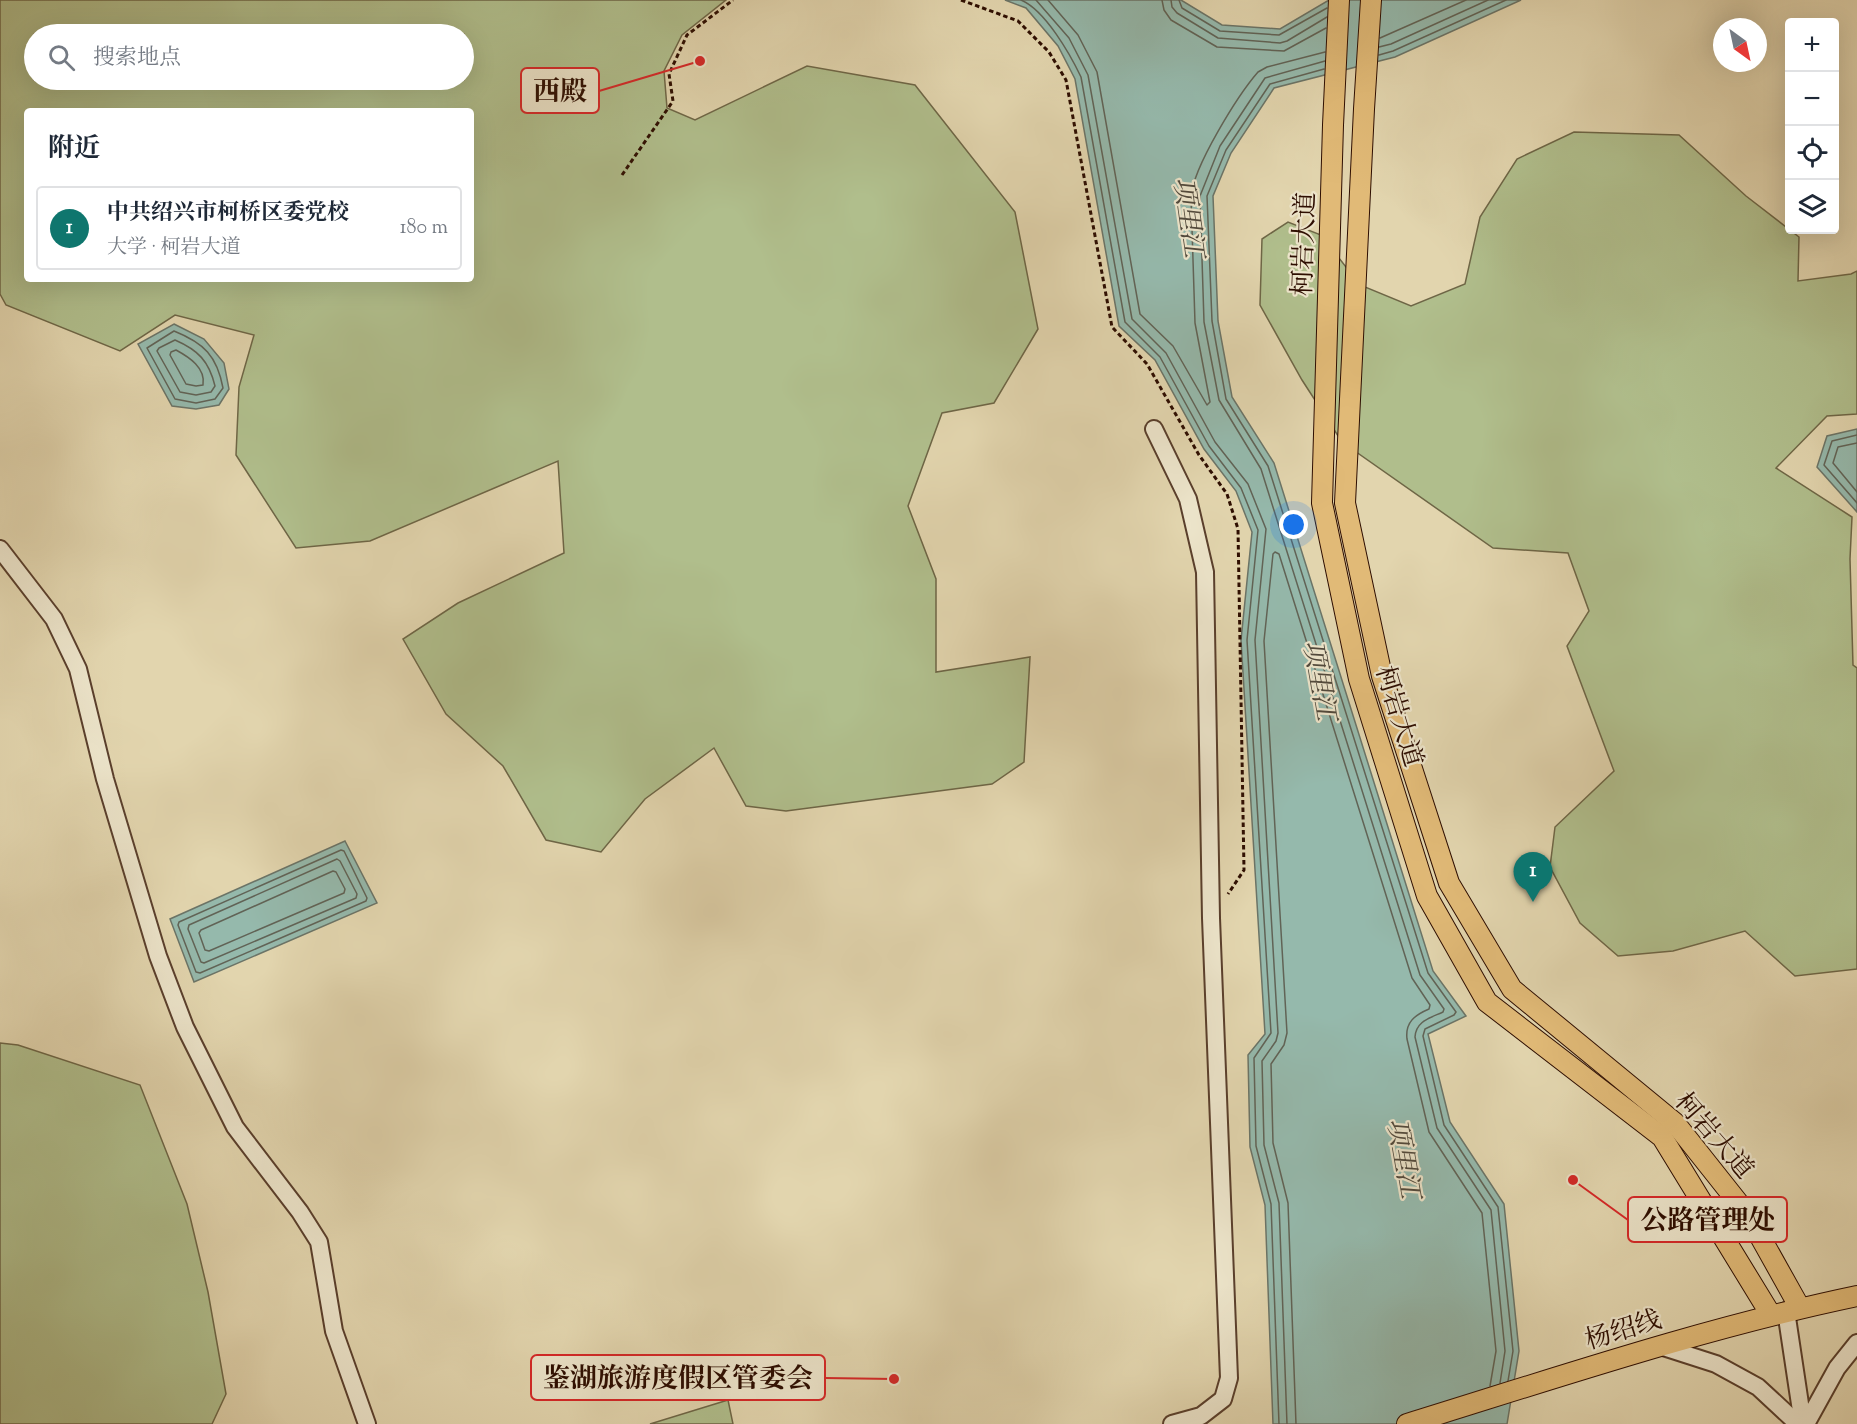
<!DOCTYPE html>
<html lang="zh">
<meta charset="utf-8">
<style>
body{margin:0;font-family:"Sorts Mill Goudy","Noto Serif SC",serif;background:#f2f2f3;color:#1f2937}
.controls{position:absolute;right:18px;top:18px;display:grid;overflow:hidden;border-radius:6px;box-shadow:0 6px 24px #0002}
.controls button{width:54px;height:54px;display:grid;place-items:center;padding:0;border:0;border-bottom:2px solid #e0e1e3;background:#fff;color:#1f2937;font:30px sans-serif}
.compass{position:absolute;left:1713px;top:18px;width:54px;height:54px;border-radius:50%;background:#fff;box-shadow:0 6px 24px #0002;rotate:147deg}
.you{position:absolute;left:1294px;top:525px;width:21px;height:21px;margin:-15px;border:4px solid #fff;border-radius:50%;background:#1a73e8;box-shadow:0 0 0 9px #1a73e833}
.badge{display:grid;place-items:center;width:39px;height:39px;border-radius:50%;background:#0f766e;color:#fff;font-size:20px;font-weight:700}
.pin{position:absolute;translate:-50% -50px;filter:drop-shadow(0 2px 3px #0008)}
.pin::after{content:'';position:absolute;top:32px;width:21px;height:18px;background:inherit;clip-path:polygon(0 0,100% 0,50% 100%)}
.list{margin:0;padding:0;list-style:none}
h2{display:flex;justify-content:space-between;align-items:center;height:78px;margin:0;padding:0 24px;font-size:26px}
h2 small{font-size:20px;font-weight:400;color:#747a83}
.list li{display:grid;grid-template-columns:39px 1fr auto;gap:18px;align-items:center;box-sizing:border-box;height:84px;margin:0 12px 12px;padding:0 12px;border:2px solid #e0e1e3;border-radius:6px}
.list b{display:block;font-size:22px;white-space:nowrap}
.list p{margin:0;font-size:20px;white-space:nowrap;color:#747a83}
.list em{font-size:20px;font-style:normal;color:#747a83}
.icon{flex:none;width:33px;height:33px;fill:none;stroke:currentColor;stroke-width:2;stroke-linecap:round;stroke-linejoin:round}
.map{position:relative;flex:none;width:1857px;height:1424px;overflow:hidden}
.search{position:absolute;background:#fff;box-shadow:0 6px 24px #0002;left:24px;top:24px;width:450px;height:66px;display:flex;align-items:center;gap:15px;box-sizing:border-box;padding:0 21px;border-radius:33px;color:#747a83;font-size:22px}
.panel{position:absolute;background:#fff;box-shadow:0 6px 24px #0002;left:24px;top:108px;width:450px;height:174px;border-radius:6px}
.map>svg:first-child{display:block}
.green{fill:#b0be8c;stroke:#6e6646;stroke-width:1.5;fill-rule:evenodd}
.water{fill:#95b9ac;stroke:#6b7467;stroke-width:1.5}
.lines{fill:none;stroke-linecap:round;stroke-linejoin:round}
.shore{stroke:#616356;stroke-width:1.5}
.minor-casing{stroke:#5a3f2c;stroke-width:20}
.major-casing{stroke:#2d0d00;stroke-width:22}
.path{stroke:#2d0d00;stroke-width:3;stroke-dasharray:4.5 3;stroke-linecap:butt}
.minor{stroke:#ece4ca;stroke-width:16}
.major{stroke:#e1ba77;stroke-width:20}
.labels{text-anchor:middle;stroke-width:4.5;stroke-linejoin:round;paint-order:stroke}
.street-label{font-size:26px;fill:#2d0d00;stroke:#ece4ca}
.water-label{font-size:27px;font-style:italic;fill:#51493c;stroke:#ece4ca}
.leader{fill:none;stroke:#d62828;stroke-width:2}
.callout-dot{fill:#d62828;stroke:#ece4ca;stroke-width:2}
.callout{fill:#ece4ca;stroke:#d62828;stroke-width:2}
.callout-label{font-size:27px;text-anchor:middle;font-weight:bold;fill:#2d0d00}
</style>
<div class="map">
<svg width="1857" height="1424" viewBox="0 0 1857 1424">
<rect width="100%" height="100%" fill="#e2d5ae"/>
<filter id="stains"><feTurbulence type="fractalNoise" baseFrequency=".00333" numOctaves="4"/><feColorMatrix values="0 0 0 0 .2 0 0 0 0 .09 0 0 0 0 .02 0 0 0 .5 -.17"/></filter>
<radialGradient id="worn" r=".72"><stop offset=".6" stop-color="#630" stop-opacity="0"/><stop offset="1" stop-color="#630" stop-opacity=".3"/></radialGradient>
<!-- green -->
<g class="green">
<path d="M0 0H726L682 35 664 71 667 108 695 120 807 66 915 85 1015 212 1038 329 994 403 942 413 908 506 936 579V672L1030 657 1024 762 992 784 786 811 746 806 714 748 645 799 601 852 546 840 503 766 446 714 403 639 458 603 564 553 558 461 370 541 296 548 236 455 239 387 254 335 175 315 120 351 6 305 0 294ZM34 34H464V80H34ZM27 111H471V279H27Z"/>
<polygon points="1574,132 1679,135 1746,196 1799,237 1798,281 1851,274 1857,271 1857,414 1827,416 1776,468 1852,517 1850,559 1853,665 1857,668 1857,969 1795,976 1745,931 1673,951 1618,956 1580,923 1550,867 1555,827 1614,771 1567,646 1589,611 1568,553 1493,548 1342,442 1302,380 1260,305 1262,239 1288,222 1321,235 1360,285 1411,306 1465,284 1480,217 1517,159"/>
<polygon points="0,1043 18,1045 140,1085 187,1204 208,1292 226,1394 212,1424 0,1424"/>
<polygon points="728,1400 733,1424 650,1424"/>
</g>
<!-- water -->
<g class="water">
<polygon points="1005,0 1181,0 1222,25 1280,29 1329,0 1521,0 1395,57 1274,88 1231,153 1213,196 1218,321 1232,397 1274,463 1433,971 1466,1016 1428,1034 1450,1122 1504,1204 1519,1351 1507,1424 1273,1424 1265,1205 1250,1147 1248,1055 1265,1034 1241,640 1252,532 1236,491 1204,449 1155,360 1119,326 1075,79 1058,46 1026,8"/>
<polygon points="174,324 204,339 224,363 229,389 219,405 196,409 172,406 138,344"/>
<polygon points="1857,429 1857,512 1817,467 1827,436"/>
<polygon points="345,841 377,903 194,982 170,919"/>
</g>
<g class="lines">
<!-- shore -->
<g class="shore">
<path d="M1021 0C1045 10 1070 54 1081 77L1125 322 1160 357 1209 446 1241 488 1258 530 1247 640 1271 1033 1254 1058 1256 1146 1271 1204 1279 1424"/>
<polyline points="1036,0 1069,38 1088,75 1132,319 1166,353 1215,442 1248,484 1266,529 1255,640 1278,1033 1276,1041 1262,1061 1264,1145 1279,1203 1287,1424"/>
<path d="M1048 0 1078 35 1097 72 1140 314 1173 346 1207 405 1210 402 1195 323 1191 197C1193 167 1238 95 1258 72L1267 67 1325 52"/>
<polyline points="1162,0 1164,10 1171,20 1217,47 1284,51 1326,28"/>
<polyline points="1171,0 1172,7 1177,13 1218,38 1280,43 1287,41 1327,17"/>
<polyline points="1179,0 1182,8 1220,31 1279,35 1327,8"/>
<polyline points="1380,38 1466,0"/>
<polyline points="1379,47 1391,44 1488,0"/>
<polyline points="1379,55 1393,51 1506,0"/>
<path d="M1325 61 1265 78 1220 146 1200 196 1204 322 1219 400 1261 469 1420 975 1444 1009 1443 1012C1430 1018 1416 1021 1415 1037L1437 1128 1491 1210 1505 1351 1500 1383"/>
<polyline points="1324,69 1270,84 1226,150 1207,196 1212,321 1226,399 1268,466 1428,973 1456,1012 1454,1015 1425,1029 1423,1036 1444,1125 1498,1207 1513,1351 1508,1381"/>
<path d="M174 331C204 343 217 356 223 388L215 399 196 403 175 399 147 348Z"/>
<path d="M175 340C198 350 209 361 215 386L211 392 196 395 180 392 157 351 159 348Z"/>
<path d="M176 350C189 357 206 368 203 385L196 386 186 384 170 355 171 352Z"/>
<polyline points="1857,435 1832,441 1824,465 1857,503"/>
<polyline points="1857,443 1838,447 1833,463 1857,492"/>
<polygon points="341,850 344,851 367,898 366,901 200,973 196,972 178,925 179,922"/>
<polygon points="337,859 340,861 357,894 356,898 204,963 201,962 188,929 189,925"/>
<polygon points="333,871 336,872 345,889 344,893 209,951 205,950 199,933 201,930"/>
<path d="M1296 1424 1288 1203 1273 1143 1271 1064 1284 1045 1287 1033 1264 641 1273 554 1275 552 1279 554 1412 978 1430 1005 1429 1009C1415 1015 1405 1022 1407 1039L1429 1132 1482 1213 1496 1351 1490 1386"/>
</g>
<!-- minor casing -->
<g class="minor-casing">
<g id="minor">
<polyline points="1154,429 1188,499 1205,572 1211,918 1229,1378 1223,1399 1201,1416 1172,1424"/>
<polyline points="0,549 54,619 78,669 105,779 158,956 185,1027 235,1127 300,1212 319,1242 334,1331 367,1424"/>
<polyline points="1786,1311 1803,1424"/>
<polyline points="1660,1346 1716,1364 1758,1387 1798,1424"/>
<polyline points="1806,1424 1837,1368 1857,1343"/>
</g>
</g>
<!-- major casing -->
<g class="major-casing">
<g id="major">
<polyline points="1339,0 1333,125 1322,503 1359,679 1427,896 1487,1002 1662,1137 1771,1315"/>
<polyline points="1371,0 1364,109 1345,503 1382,676 1449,883 1512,989 1675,1123 1748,1215 1800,1308"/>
<path d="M1407 1424C1556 1378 1704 1328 1857 1296"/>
</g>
</g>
<!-- path -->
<g class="path">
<polyline points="961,0 1018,21 1049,52 1066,80 1112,327 1147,364 1199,455 1227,494 1238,529 1244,870 1228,894"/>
<polyline points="622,175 673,101 669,74 687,35 733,0"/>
</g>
<!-- minor -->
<use href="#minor" class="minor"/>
<!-- major -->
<use href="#major" class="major"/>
</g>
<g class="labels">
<!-- street labels -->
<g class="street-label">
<text transform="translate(1303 244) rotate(-88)" y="9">柯岩大道</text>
<text transform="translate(1400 716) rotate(73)" y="9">柯岩大道</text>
<text transform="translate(1715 1135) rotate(49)" y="9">柯岩大道</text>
<text transform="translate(1623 1329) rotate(-17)" y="9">杨绍线</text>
</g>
<!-- water labels -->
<g class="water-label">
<text transform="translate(1189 217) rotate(82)" y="9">项里江</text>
<text transform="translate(1320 680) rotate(80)" y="9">项里江</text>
<text transform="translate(1404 1158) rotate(80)" y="9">项里江</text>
</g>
</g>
<!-- callouts -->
<path class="leader" d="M700 61L599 91M1573 1180L1628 1220M894 1379L825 1378"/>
<g class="callout-dot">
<circle cx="700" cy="61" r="6"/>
<circle cx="1573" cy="1180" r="6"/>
<circle cx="894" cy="1379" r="6"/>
</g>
<g class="callout">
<rect x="521" y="68" width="78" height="45" rx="6"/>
<rect x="1628" y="1197" width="159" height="45" rx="6"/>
<rect x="531" y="1355" width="294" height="45" rx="6"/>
</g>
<g class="callout-label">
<text x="560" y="100">西殿</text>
<text x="1708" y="1229">公路管理处</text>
<text x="678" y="1387">鉴湖旅游度假区管委会</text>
</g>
<rect width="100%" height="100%" filter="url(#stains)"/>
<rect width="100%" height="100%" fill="url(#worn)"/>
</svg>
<div class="controls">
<button>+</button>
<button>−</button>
<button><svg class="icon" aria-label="locate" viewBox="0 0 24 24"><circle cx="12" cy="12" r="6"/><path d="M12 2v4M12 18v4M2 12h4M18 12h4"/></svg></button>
<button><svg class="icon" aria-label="layers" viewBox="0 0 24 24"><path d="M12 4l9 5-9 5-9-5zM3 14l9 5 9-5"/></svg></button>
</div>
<svg class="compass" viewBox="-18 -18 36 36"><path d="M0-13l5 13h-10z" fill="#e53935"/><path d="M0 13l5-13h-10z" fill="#747a83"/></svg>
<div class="you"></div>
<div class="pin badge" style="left:1533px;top:902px">1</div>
<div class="search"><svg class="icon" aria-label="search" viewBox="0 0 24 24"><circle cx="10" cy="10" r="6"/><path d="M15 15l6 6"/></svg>搜索地点</div>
<section class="panel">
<h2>附近<small></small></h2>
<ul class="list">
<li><span class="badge">1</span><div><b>中共绍兴市柯桥区委党校</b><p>大学 · 柯岩大道</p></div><em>180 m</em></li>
</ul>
</section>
</div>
